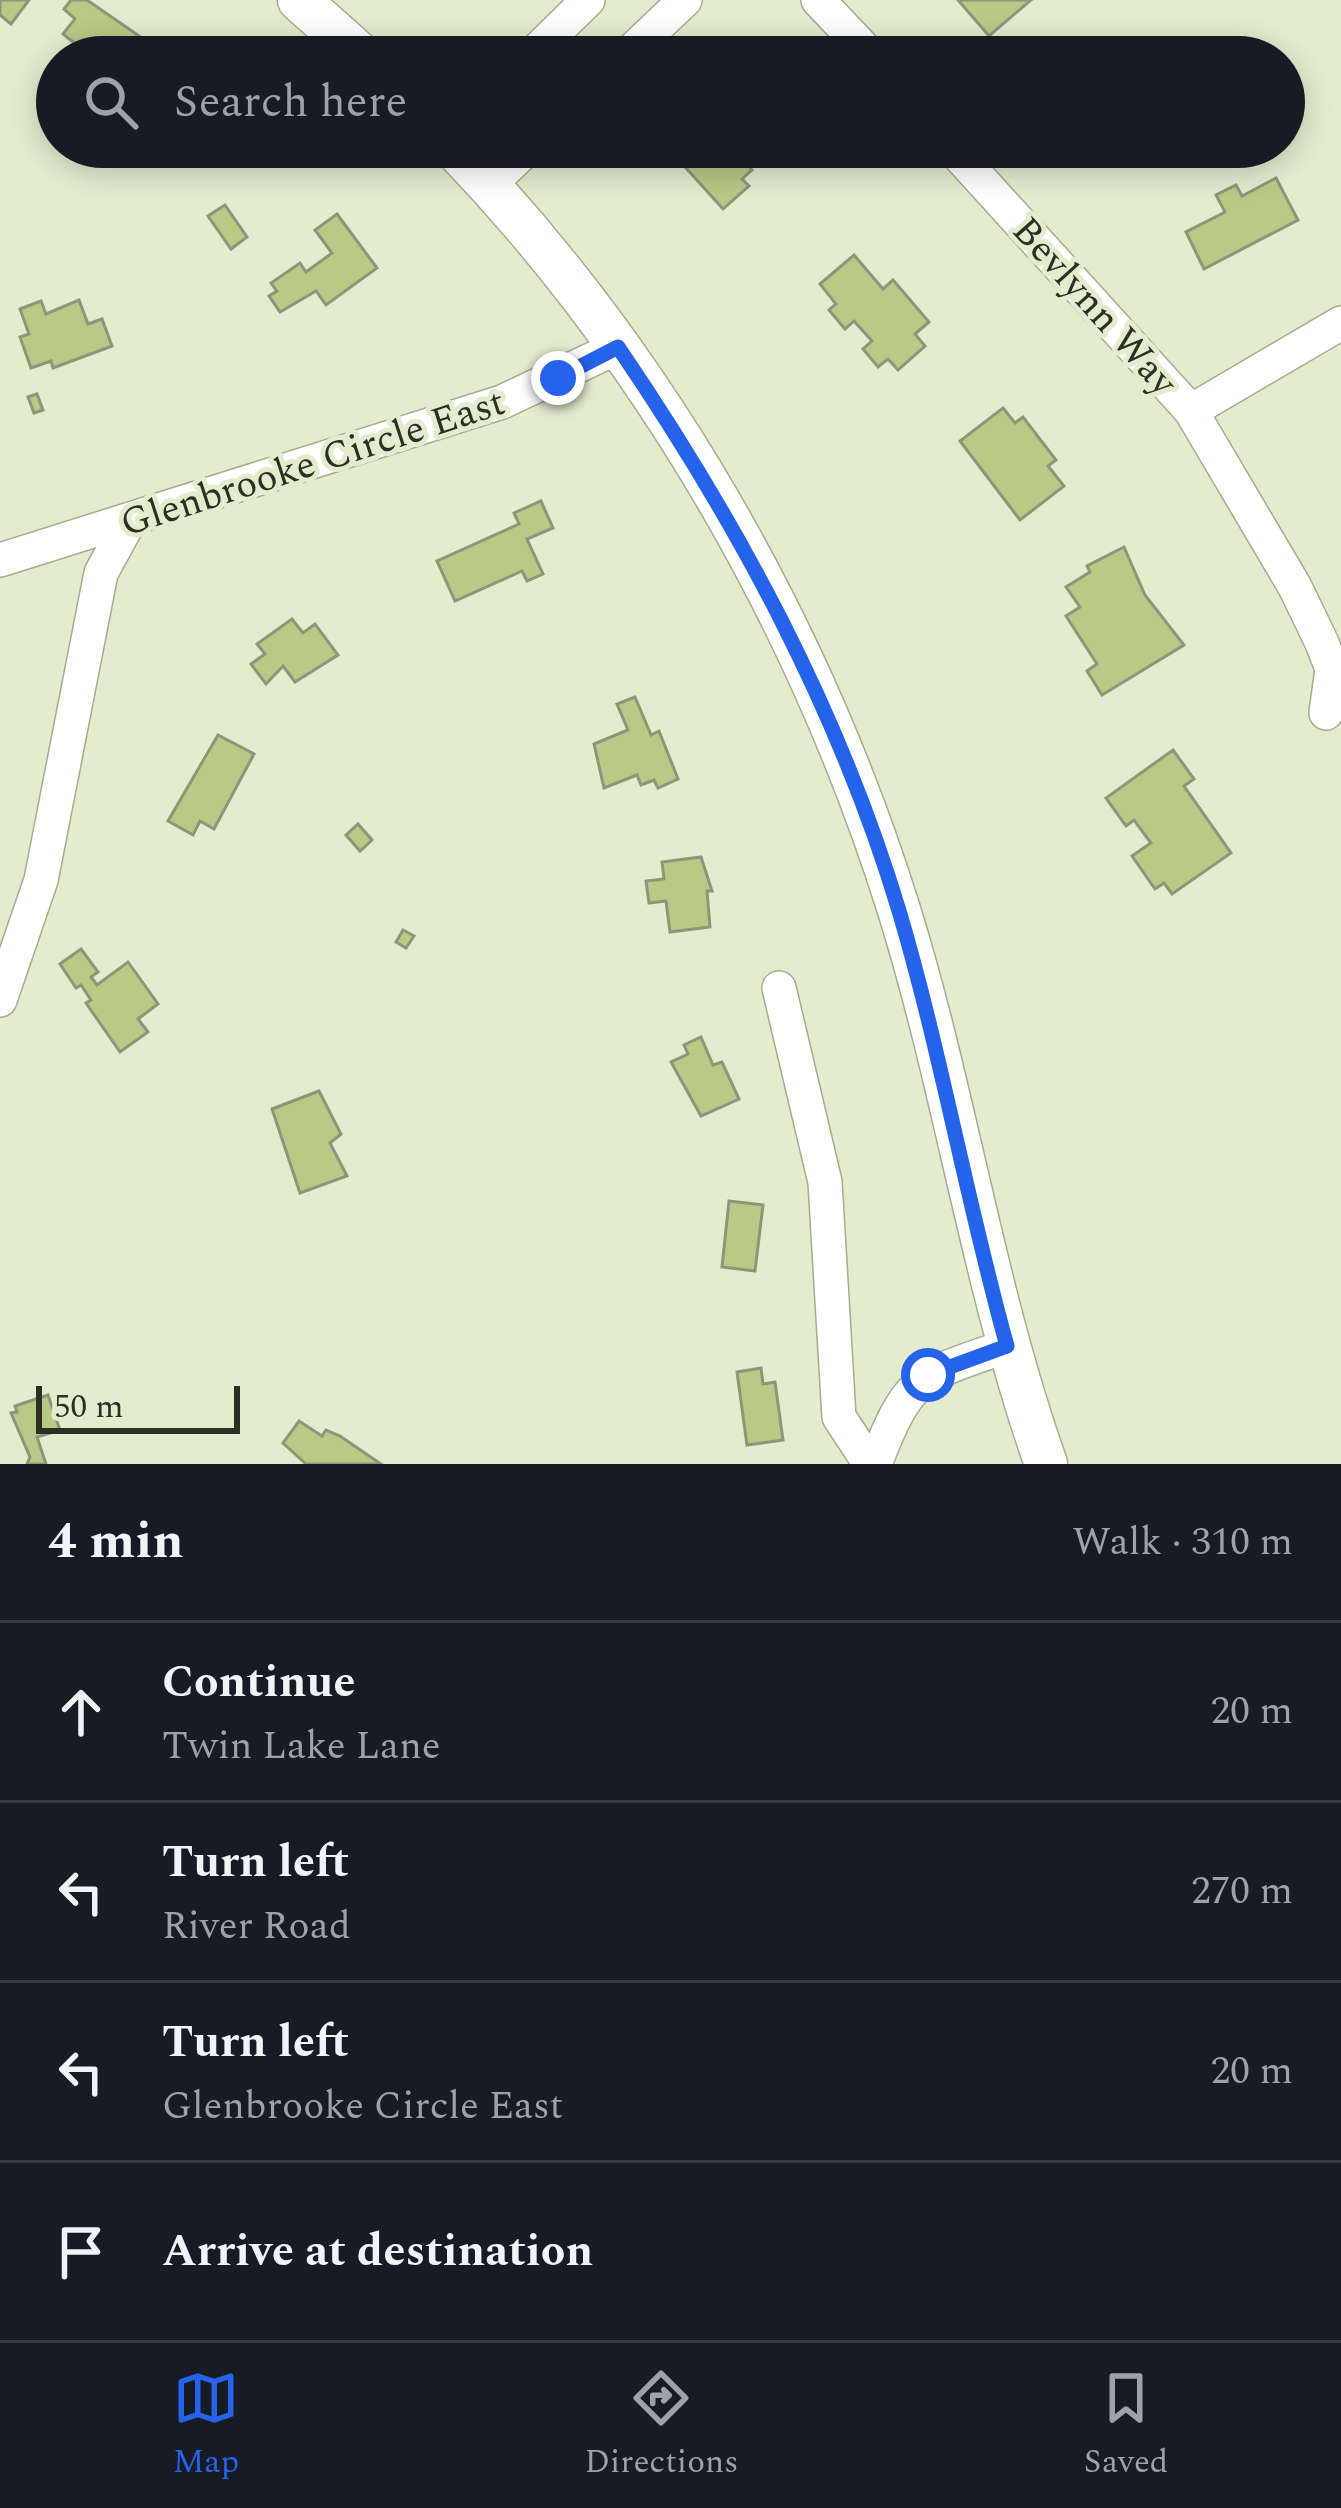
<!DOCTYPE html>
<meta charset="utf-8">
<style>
body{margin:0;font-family:Spectral,serif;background:#20242c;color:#f1f3f6}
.scale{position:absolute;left:36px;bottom:30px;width:204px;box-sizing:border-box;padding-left:12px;border:6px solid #2c2f23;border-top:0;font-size:33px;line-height:42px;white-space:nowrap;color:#2c2f23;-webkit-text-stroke:9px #e3edce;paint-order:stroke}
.stop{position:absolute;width:36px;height:36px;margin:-27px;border:9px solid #2563eb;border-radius:50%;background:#fff}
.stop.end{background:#2563eb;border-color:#fff;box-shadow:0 3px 12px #0008}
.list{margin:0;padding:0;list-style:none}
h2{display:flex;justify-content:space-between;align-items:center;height:156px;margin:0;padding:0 48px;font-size:51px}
h2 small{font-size:39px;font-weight:400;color:#9ea1a6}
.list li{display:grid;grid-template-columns:78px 1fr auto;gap:36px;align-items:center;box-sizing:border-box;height:180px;padding:0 48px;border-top:3px solid #363941}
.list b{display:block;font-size:45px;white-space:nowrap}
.list p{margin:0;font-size:39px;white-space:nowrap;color:#9ea1a6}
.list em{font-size:39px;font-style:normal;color:#9ea1a6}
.icon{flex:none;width:66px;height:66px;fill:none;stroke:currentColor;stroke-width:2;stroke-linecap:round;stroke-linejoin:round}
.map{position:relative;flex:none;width:1341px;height:1464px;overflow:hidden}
.search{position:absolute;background:#171b24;box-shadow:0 6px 30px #0003;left:36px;right:36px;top:36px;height:132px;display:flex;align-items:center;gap:30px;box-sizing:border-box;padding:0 42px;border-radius:66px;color:#9ea1a6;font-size:45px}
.sheet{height:876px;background:#171b24}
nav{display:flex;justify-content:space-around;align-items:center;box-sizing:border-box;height:168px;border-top:3px solid #363941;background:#171b24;font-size:33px;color:#9ea1a6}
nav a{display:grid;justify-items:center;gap:6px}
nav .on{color:#2563eb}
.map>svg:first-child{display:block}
.building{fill:#b7cb85;stroke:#8d967a;stroke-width:3}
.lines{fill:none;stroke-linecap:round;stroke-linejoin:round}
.minor-casing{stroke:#a4ad8f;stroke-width:36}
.major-casing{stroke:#a4ad8f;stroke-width:45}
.minor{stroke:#fff;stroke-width:33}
.major{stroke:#fff;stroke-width:42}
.route{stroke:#2563eb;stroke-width:15}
.labels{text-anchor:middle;stroke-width:10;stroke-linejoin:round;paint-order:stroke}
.street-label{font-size:39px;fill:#2c2f23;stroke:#e3edce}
</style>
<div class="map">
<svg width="1341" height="1464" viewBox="0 0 1341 1464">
<rect width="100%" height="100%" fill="#e3edce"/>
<!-- building -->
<g class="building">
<polygon points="0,0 29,0 11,24 0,15"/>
<polygon points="71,0 87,0 145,40 131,57 92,57 63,34 75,19 64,9"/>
<polygon points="958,0 1031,0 989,36"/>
<polygon points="590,40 600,54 569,57"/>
<polygon points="667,147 714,147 727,161 736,153 752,170 742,179 749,186 723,209"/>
<polygon points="1276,178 1298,220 1204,269 1186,232 1225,212 1216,195 1236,185 1242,196"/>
<polygon points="225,205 247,237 231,249 208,216"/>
<polygon points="337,214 377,268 326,305 316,291 280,312 269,296 277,291 271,283 300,263 306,272 332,253 315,230"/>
<polygon points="854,255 883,289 893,280 929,322 915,334 925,346 898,370 888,359 878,367 863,349 872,341 854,321 845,329 829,310 836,304 820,284"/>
<polygon points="79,300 88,324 102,319 112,346 53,368 51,361 31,368 20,337 29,334 20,309 41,301 46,314"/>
<polygon points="37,394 43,410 34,413 28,397"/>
<polygon points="1003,408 1015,423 1023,417 1056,460 1048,466 1064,486 1020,520 960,441"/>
<polygon points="541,501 553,528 527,539 543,574 527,581 522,571 455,601 437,561 519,524 514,513"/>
<polygon points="1124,547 1145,595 1184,645 1102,695 1087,671 1097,664 1066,616 1080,607 1066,587 1090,572 1087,566"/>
<polygon points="292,619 303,633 315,624 338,655 295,682 283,666 266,684 251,664 265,654 257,644"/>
<polygon points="635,697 651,735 659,731 678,779 658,788 654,780 641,785 637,775 604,788 594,744 628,730 617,704"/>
<polygon points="218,735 254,754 214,829 200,821 193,835 168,821"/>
<polygon points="1173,750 1194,779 1184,786 1231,853 1172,894 1164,883 1155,889 1132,856 1151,843 1134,820 1126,826 1106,798"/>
<polygon points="358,824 372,840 360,851 346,835"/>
<polygon points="701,857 712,891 707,891 710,927 670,932 666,901 649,903 646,881 664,879 662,862"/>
<polygon points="403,930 414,936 406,948 396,942"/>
<polygon points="81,949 98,972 91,977 97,985 128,962 158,1004 138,1019 148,1032 120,1052 86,1003 91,1000 81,985 76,988 60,964"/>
<polygon points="701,1037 713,1065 722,1062 739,1099 701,1116 671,1062 688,1054 684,1045"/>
<polygon points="319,1091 341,1134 330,1143 347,1176 300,1193 272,1109"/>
<polygon points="729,1201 763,1205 755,1271 722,1267"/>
<polygon points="761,1368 763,1384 775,1382 783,1440 747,1445 737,1372"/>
<polygon points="48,1395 52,1407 61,1404 64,1416 56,1419 60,1430 37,1437 46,1464 27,1464 30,1457 11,1413 17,1412 15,1406"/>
<polygon points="299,1421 322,1436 326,1430 340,1436 381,1464 306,1464 283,1443"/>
</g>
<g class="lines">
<!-- minor casing -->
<g class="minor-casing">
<g id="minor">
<polyline points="818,0 872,57"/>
<polyline points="530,57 588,0"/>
<polyline points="625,57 685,0"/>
<polyline points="951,147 1191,411 1295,587 1322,643 1332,669 1326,713"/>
<polyline points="489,185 529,147"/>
<polyline points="1191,411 1341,323"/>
<polyline points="0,560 502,402 618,347"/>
<polyline points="779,988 825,1182 839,1417 870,1464"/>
<polyline points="0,1000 41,880 101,573 130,520"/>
<path d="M875 1464C909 1375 920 1376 1007 1346"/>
</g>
</g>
<!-- major casing -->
<g class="major-casing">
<g id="major">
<polyline points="299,0 363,57"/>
<path d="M453 147C658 360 811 629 899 910 956 1093 982 1283 1046 1464"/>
</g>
</g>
<!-- minor -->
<use href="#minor" class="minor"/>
<!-- major -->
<use href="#major" class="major"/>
</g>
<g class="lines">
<!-- route -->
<path class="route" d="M558 378 618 347C738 523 839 710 900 914 942 1057 967 1203 1007 1346L928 1375"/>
</g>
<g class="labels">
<!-- street labels -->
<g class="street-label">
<text transform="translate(1096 305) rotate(48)" y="14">Bevlynn Way</text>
<text transform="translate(312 461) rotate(-18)" y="14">Glenbrooke Circle East</text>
</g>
</g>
</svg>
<div class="scale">50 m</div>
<div class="stop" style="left:928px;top:1375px"></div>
<div class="stop end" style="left:558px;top:378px"></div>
<div class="search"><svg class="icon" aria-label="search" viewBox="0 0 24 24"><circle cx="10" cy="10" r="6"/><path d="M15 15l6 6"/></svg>Search here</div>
</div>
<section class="sheet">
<h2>4 min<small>Walk · 310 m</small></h2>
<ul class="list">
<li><svg class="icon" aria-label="ahead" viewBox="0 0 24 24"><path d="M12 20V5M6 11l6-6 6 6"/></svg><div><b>Continue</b><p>Twin Lake Lane</p></div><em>20 m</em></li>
<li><svg class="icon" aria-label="left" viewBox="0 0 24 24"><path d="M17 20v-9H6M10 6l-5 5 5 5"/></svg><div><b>Turn left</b><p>River Road</p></div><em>270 m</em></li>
<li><svg class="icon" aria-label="left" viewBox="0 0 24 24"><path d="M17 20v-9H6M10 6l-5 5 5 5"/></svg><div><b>Turn left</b><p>Glenbrooke Circle East</p></div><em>20 m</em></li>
<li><svg class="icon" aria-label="arrive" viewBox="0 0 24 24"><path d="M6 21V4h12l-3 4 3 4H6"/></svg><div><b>Arrive at destination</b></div></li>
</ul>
</section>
<nav>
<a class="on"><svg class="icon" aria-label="map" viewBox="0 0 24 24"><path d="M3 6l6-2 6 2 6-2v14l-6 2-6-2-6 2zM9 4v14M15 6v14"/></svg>Map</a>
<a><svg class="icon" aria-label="directions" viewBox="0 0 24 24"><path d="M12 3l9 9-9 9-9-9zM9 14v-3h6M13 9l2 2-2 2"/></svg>Directions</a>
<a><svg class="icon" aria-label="saved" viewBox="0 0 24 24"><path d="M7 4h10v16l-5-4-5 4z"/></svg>Saved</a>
</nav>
